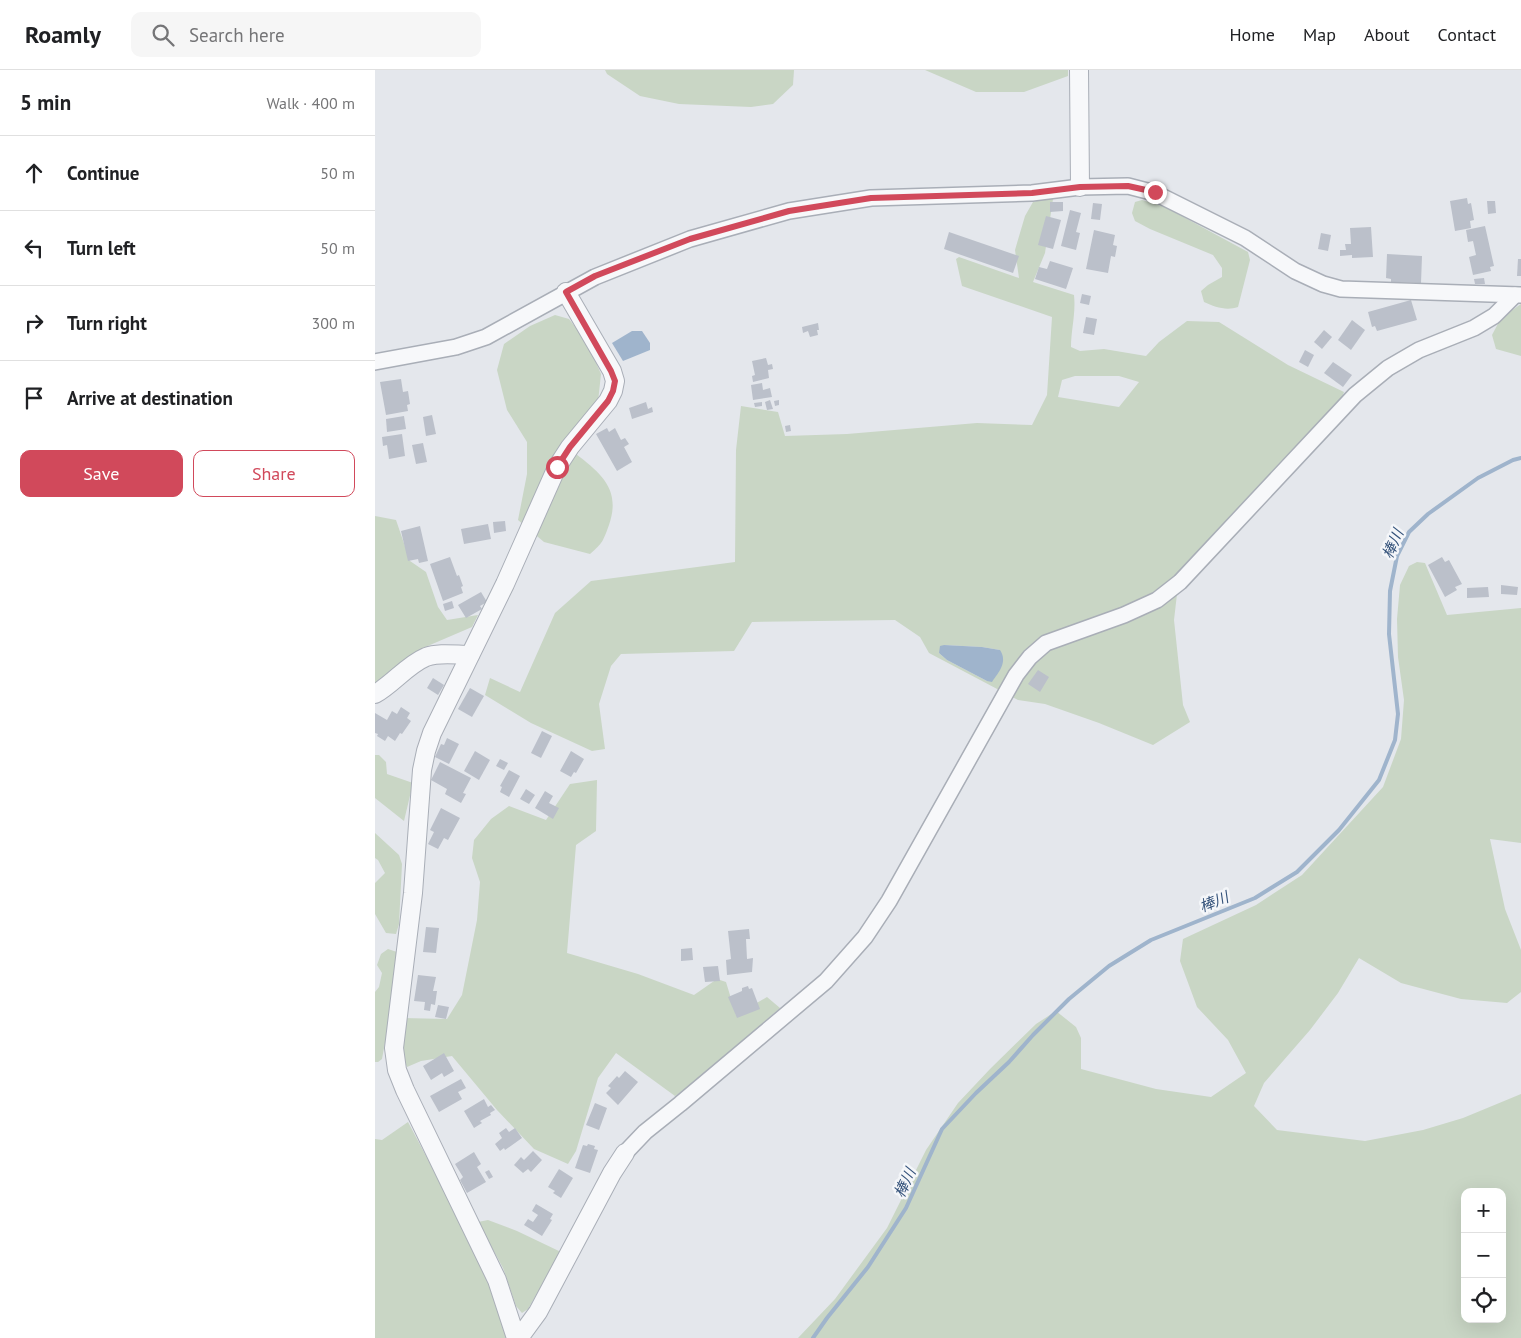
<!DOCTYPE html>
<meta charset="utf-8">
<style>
body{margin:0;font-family:"PT Sans","Noto Sans JP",sans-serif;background:#f6f6f6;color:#202124}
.controls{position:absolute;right:15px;bottom:15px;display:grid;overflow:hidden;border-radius:10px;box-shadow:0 5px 20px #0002}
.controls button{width:45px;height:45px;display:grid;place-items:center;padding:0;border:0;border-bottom:1px solid #e0e0e0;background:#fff;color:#202124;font:25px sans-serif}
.stop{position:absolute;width:15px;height:15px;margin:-11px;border:4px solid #d1495b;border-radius:50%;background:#fff}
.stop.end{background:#d1495b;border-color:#fff;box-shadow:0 1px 5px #0008}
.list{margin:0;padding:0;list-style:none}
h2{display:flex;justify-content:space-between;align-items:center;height:65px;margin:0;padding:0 20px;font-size:21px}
h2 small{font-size:16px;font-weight:400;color:#757577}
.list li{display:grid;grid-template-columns:32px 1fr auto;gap:15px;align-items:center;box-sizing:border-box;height:75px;padding:0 20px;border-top:1px solid #e0e0e0}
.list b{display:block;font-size:19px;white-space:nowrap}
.list em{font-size:16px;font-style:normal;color:#757577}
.actions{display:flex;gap:10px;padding:15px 20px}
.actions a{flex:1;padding:11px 0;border:1px solid #d1495b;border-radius:10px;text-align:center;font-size:18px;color:#d1495b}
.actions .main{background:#d1495b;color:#fff}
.icon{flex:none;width:28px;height:28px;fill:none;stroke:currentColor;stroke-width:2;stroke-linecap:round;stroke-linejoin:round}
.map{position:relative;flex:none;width:1146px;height:1268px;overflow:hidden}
header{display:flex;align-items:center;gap:30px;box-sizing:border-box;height:70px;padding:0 25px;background:#fff;border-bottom:1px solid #e0e0e0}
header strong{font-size:24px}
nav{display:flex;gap:28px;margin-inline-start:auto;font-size:18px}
.search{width:350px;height:45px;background:#f6f6f6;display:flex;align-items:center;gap:12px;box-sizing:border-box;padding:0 18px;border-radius:10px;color:#757577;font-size:19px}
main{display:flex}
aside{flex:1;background:#fff}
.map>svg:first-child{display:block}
.green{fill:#c9d6c5;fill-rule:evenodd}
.water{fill:#9fb4cc}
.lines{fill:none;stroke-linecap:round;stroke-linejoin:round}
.stream{stroke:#9fb4cc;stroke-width:4}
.building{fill:#bbc0ca}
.minor-casing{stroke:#a9aeb7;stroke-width:18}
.tertiary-casing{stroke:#a9aeb7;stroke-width:20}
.minor{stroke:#f7f8fa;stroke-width:15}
.tertiary{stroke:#f7f8fa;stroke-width:18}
.route{stroke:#d1495b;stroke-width:6}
.labels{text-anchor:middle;stroke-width:5;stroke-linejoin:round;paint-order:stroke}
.water-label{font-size:15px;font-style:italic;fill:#34527a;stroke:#f4f6f9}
</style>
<header>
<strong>Roamly</strong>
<div class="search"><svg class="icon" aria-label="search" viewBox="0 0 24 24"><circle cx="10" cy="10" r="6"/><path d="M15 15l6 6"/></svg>Search here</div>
<nav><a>Home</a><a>Map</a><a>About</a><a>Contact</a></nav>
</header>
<main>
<aside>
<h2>5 min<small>Walk · 400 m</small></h2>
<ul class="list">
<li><svg class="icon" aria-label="ahead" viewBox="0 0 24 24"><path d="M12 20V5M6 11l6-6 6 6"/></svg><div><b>Continue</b></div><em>50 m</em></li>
<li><svg class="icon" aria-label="left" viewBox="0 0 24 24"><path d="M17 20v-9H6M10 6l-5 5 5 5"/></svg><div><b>Turn left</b></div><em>50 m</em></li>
<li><svg class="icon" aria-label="right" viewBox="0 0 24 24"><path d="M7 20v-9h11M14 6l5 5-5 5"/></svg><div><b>Turn right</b></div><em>300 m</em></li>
<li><svg class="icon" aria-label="arrive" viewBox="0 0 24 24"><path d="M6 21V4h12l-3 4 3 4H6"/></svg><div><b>Arrive at destination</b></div></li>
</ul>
<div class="actions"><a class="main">Save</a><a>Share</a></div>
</aside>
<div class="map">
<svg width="1146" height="1268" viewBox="0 0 1146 1268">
<rect width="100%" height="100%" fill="#e4e7ec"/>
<!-- green -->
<g class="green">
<polygon points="230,0 419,0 418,15 398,34 376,37 304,34 265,26 232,4"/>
<polygon points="550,0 693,0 693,6 649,22 601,22"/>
<path d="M672 128 678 129 670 183 658 212 699 225C701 243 696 260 696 277L705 281 729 279 771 286 784 272 812 251 844 252 913 295 969 322 965 333 804 507 799 550 808 635 815 652 778 675 724 653 670 634 643 630 554 583 545 567 520 550 377 552 359 581 246 584 236 596 224 634 230 679 217 681 156 653 110 625 115 608 145 622 180 543 216 511 360 492 361 380 366 336 403 342 410 366 472 364 602 353 657 355 672 325 677 247 587 216 581 189 584 187 644 208 640 180 650 146 658 132ZM700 306H744L764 312 744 337 683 327 687 310ZM569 575 607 577 625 580 612 611 572 590 564 583Z"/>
<path d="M767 130 790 137 873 182 875 190 863 237C851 241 840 237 829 232L826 221 833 215 847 207V198L838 185 775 159 760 151 757 143 760 132Z"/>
<polygon points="1146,234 1146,286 1121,279 1117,265 1126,248"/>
<path d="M180 245 194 249 212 272 226 304 223 332 201 384C227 404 246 420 234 455 228 471 228 473 215 484L169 472 143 450 152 404V372L132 340 122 300 129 274 155 256Z"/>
<polygon points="0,446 21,450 35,491 51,502 63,537 72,550 103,545 97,557 48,578 0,614"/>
<path d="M1042 492 1050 493 1072 545 1146 538V773L1115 769 1130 839 1146 880V922L1132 933 1086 929 1026 913 984 888 963 923 935 960 889 1013 879 1036 902 1060 990 1071 1048 1060 1088 1048 1146 1024V1268H423L460 1229 512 1158 551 1080 583 1033 615 999 661 954 681 941 701 957 706 968V999L781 1019 836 1027 871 1003 853 970 822 937 805 891 808 869 881 835 927 805 1008 717 1026 669 1029 630 1023 587 1022 549 1025 515 1034 496ZM1090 1122H1127V1249H1090Z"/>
<polygon points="0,685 4,685 11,692 12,704 38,713 29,751 0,728"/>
<polygon points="222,710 221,761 201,775 192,883 263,904 319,925 342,909 351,912 361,945 392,927 405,938 324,1009 300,1026 241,983 223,1008 201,1081 193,1094 159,1079 122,1040 77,986 46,991 32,997 25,981 28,948 72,949 87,925 102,850 105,812 97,788 99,770 116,749 134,736 171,750 195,714"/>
<polygon points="0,763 24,785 27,794 24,854 21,864 11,863 0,844 0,813 10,803 3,790 0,788"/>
<polygon points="13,879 22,882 18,929 7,989 3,992 0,992 0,922 4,917 7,903 2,895 6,884"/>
<polygon points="33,1052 86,1152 118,1221 131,1268 0,1268 0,1069 7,1070"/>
<polygon points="113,1150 142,1161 186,1182 153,1239 147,1243 141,1236 128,1198 103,1152"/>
</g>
<!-- water -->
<g class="water">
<polygon points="257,261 267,261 275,273 275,280 248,291 237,273"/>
<path d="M569 575 607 577 625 580C633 592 624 602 617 612L612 611 572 590 564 583 565 576Z"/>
</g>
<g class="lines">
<!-- stream -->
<polyline class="stream" points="438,1268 452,1248 493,1197 531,1138 567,1059 601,1023 634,992 658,965 694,929 734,896 776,870 880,828 922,802 964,760 1004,710 1020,670 1023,644 1014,564 1015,521 1022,486 1034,462 1053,444 1103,408 1138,390 1146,388"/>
</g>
<!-- building -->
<g class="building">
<polygon points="1092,128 1093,134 1096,133 1099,150 1095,151 1096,158 1080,161 1075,131"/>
<polygon points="1112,131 1120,131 1121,143 1113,144"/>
<polygon points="675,132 688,132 688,141 675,142"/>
<polygon points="718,133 727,134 725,150 716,149"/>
<polygon points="695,140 706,143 701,162 705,163 701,180 686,176"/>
<polygon points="671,146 686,150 678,179 663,175"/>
<polygon points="1110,156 1119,196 1115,197 1116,201 1098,205 1094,187 1101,185 1098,171 1093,172 1091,160"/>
<polygon points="996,157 998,187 977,188 977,185 965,186 965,180 971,180 970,174 976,174 975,158"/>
<polygon points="719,160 740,165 738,175 742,176 740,187 736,186 733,203 711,199"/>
<polygon points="574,162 644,186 638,203 569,179"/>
<polygon points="946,163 956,165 953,181 943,179"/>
<polygon points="1012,184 1047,186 1046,213 1016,212 1016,209 1011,208"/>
<polygon points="1143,189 1146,189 1146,206 1142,206"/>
<polygon points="675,191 698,198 691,219 660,209 664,197 672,199"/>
<polygon points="1109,208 1110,214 1100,214 1099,209"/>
<polygon points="707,224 716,226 714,235 705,233"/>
<polygon points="1036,230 1042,250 1002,261 1000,256 997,257 993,242"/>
<polygon points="711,247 722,249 719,265 708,263"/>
<polygon points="977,250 990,260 976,280 963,270"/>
<polygon points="443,253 444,260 442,260 443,265 435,267 433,261 428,263 427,257"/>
<polygon points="949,260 957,267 947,279 939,272"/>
<polygon points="930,280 939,285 933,297 924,292"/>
<polygon points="391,288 393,295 397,294 398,299 393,300 394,308 378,312 377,306 380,305 377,291"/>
<polygon points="958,292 977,305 968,317 949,303"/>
<polygon points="26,309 28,322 33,321 35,334 32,335 33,341 11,345 5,312"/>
<polygon points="387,313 388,320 395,318 397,327 378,330 376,315"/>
<polygon points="395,330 398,339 392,340 390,332"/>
<polygon points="404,330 404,335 400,336 399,331"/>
<polygon points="271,332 273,339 277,337 278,342 257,349 254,338"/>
<polygon points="387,332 387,336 380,337 379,333"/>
<polygon points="57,345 61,364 51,366 48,347"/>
<polygon points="29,346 31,359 12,362 11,349"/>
<polygon points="415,355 416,361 411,362 410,356"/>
<polygon points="232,358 234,362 240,358 246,370 250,368 254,374 249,377 257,392 242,401 221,364"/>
<polygon points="27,364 30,386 14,389 12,375 8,376 7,367"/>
<polygon points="48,373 52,392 41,394 37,375"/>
<polygon points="130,451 131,461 119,463 118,452"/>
<polygon points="113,454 116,469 89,474 86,459"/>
<polygon points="45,456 53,491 44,493 43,489 33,491 26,461"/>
<polygon points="75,487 82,506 84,505 88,516 86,517 88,523 68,531 55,494"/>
<polygon points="1067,487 1070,492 1074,490 1087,514 1080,517 1082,520 1070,527 1053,495"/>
<polygon points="1126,515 1143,517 1142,525 1126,524"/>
<polygon points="1113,517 1114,527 1092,528 1092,518"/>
<polygon points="106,522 112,532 105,536 107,539 91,548 83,535"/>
<polygon points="77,531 79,538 70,541 68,534"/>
<polygon points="663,600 674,607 665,622 653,614"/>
<polygon points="58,608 69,615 63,625 52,618"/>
<polygon points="95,618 109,626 97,647 83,639"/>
<polygon points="26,637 35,643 32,648 36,651 27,664 25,663 20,671 13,666 10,671 2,666 3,664 0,663 0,643 12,650 17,641 22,644"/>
<polygon points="167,661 177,666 166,688 156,683"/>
<polygon points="72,668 84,674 74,694 60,687 66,674 69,675"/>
<polygon points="100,681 115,690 104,710 89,701"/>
<polygon points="196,681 209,689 201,703 199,702 196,707 185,701"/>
<polygon points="125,689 133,693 129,700 121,696"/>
<polygon points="65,692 96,708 88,723 91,724 86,733 70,724 72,719 56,710"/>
<polygon points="134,700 145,706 134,727 125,722 127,717 125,716"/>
<polygon points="151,719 160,725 154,734 145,729"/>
<polygon points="170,721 178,726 174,733 184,738 178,749 160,738"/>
<polygon points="66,738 85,748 73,770 69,768 63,779 53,774 59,762 55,760"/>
<polygon points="51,857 64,858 61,883 48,882"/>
<polygon points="374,859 375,869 371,869 372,889 378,888 377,902 352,905 351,890 356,889 353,861"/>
<polygon points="317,878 318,890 306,891 306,879"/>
<polygon points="343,896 345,911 330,912 328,897"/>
<polygon points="43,905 61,907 58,921 62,921 60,935 56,934 55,941 49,940 50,932 39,931"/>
<polygon points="373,916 374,919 377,918 385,939 362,948 353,927 367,921 367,918"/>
<polygon points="63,935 74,937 71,949 60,947"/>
<polygon points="69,983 79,1001 69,1007 67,1003 56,1010 48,996"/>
<polygon points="250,1001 263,1012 243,1035 231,1023 236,1018 233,1016 242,1006 244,1008"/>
<polygon points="86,1009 91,1018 83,1022 87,1029 64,1042 55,1026"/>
<polygon points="109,1029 113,1037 116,1035 120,1040 115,1043 116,1045 105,1051 107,1053 99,1058 89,1041"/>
<polygon points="220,1033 232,1038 224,1060 211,1055"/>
<polygon points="131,1058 134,1062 140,1058 147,1068 130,1080 129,1078 125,1081 120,1074 127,1068 124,1063"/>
<polygon points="213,1074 220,1076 219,1079 223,1080 215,1103 200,1098 208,1075 212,1076"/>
<polygon points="158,1081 167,1090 156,1102 153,1099 148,1103 139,1095 146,1087 149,1090"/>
<polygon points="99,1082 106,1094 102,1097 111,1112 92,1123 85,1110 88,1107 80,1094"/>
<polygon points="184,1099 198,1108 186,1128 178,1123 180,1121 173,1117"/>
<polygon points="114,1100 118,1107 114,1109 110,1102"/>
<polygon points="161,1134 178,1144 175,1149 177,1150 167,1166 149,1155 153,1149 158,1152 163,1145 157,1141"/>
</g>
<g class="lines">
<!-- minor casing -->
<g class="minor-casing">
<g id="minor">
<polyline points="0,292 81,277 111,267 220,207 315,169 414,141 496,128 657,123 705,117 753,116 780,123 870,168 920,201 948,214 966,219 1145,225"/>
<polyline points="250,1083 270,1062 305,1034 451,911 490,867 514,831 641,605 655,587 671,573 749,545 782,530 805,512 980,325 1013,298 1044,280 1099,258 1119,246 1140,225"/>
</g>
</g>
<!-- tertiary casing -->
<g class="tertiary-casing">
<g id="tertiary">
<polyline points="704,0 705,117"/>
<path d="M0 624C18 614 32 595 51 587 64 582 81 585 95 585"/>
<polyline points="141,1268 122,1210 30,1020 22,1000 19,978 38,823 47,700 51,681 57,663 130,514 182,397 195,377 233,331 238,321 240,311 237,301 191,222"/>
<polyline points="144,1268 163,1242 237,1103 250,1083"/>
</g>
</g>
<!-- minor -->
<use href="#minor" class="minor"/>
<!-- tertiary -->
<use href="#tertiary" class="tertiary"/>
</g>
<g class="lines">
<!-- route -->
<polyline class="route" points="182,397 195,377 233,331 238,321 240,311 236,301 191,222 220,206 315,169 414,141 496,128 657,123 705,117 753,116 780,122"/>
</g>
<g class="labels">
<!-- water labels -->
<g class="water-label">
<text transform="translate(1018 474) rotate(-66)" y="5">棒川</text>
<text transform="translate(839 832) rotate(-22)" y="5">棒川</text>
<text transform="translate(530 1113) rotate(-65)" y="5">棒川</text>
</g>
</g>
</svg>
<div class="controls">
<button>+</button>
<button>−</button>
<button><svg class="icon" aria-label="locate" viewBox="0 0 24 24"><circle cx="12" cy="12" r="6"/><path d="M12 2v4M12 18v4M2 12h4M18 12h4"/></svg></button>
</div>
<div class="stop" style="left:182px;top:397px"></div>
<div class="stop end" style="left:780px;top:122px"></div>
</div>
</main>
